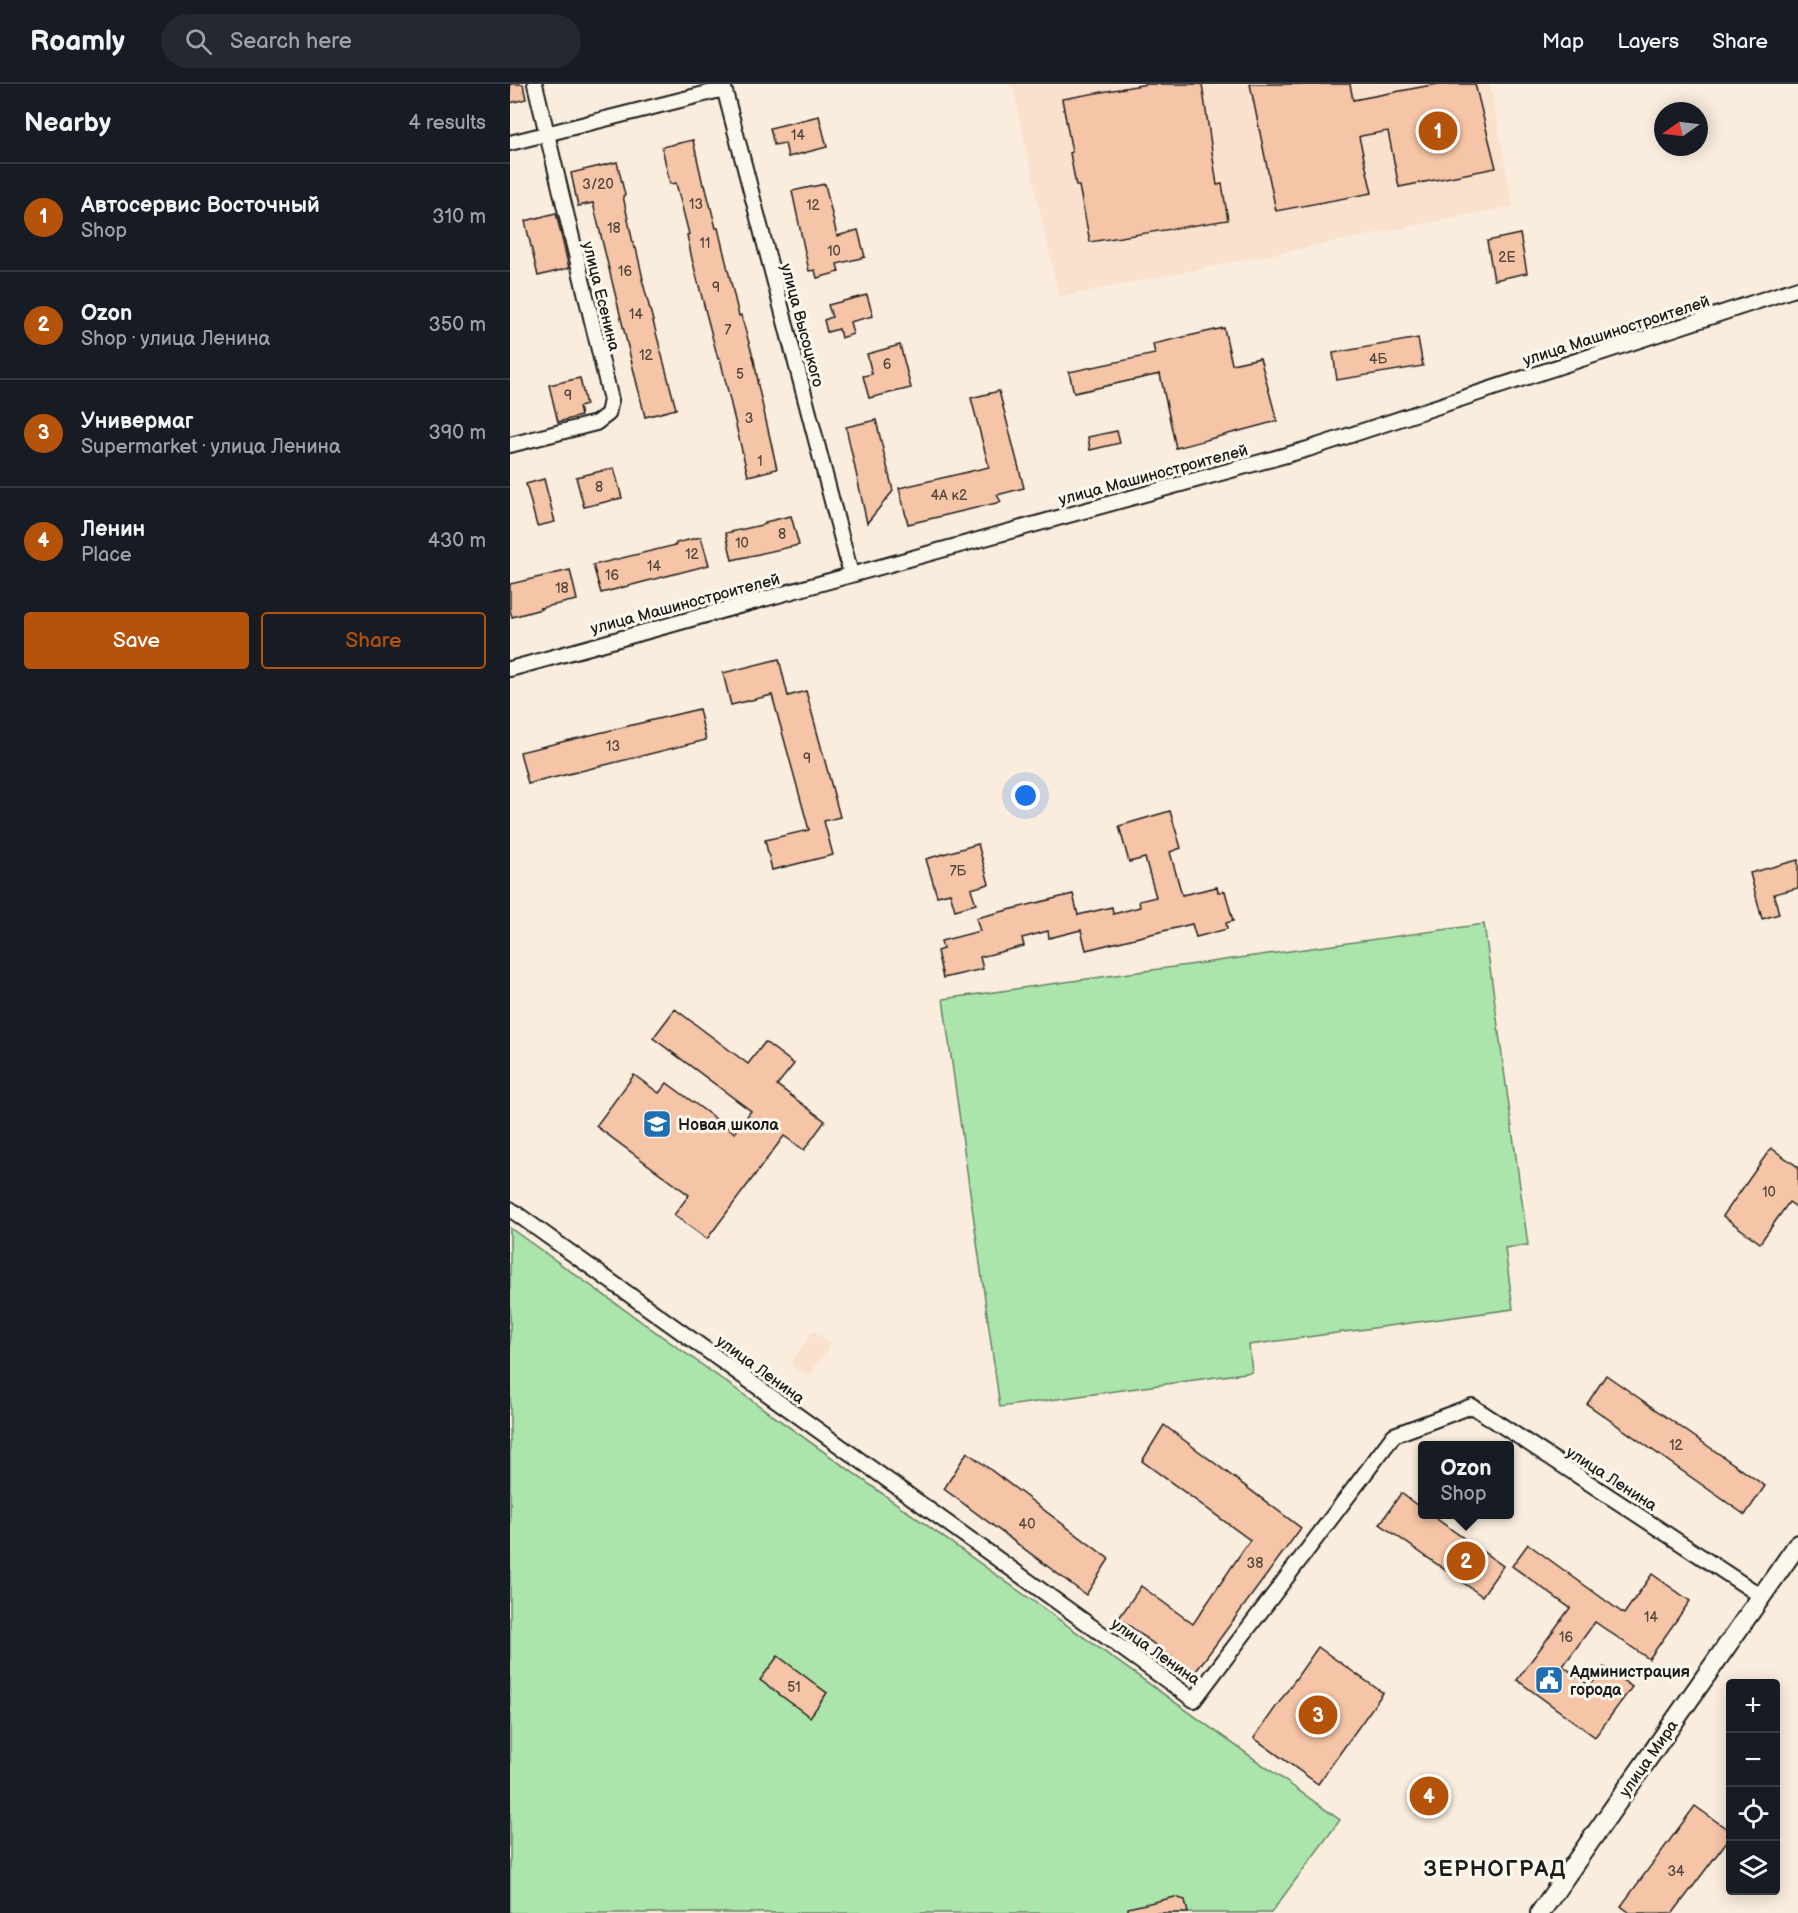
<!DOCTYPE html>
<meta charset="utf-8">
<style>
body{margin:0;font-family:"Balsamiq Sans",sans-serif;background:#242831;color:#f1f3f6}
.controls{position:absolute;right:18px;bottom:18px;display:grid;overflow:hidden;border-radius:6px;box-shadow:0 3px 15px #0003}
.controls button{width:54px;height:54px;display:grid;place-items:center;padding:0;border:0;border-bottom:2px solid #363941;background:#171b24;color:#f1f3f6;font:30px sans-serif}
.compass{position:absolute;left:1144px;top:18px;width:54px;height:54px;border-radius:50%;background:#171b24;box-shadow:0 3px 15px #0003;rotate:256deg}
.you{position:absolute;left:516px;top:712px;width:21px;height:21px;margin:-15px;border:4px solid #fff;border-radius:50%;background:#1a73e8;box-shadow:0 0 0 9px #1a73e833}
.badge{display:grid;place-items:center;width:39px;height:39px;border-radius:50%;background:#b45309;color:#fff;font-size:20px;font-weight:700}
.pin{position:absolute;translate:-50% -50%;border:3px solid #fff;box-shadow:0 2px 6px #0006}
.popup{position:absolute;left:908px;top:1357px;width:96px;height:78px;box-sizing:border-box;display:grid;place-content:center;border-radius:6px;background:#171b24;filter:drop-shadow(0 2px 4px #0005);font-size:20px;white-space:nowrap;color:#9ea1a6}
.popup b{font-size:22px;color:#f1f3f6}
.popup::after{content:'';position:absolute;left:50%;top:100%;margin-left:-12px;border:12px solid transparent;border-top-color:#171b24}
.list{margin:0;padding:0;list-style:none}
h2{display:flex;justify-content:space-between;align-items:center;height:78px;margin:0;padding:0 24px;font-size:26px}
h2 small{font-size:20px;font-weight:400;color:#9ea1a6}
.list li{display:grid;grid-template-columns:39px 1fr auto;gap:18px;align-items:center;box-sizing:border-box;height:108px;padding:0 24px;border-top:2px solid #363941}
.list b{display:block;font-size:22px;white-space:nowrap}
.list p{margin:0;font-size:20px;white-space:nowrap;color:#9ea1a6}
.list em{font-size:20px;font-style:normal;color:#9ea1a6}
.actions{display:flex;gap:12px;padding:18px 24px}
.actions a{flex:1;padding:14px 0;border:2px solid #b45309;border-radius:6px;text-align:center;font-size:21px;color:#b45309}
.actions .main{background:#b45309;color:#fff}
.icon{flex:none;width:33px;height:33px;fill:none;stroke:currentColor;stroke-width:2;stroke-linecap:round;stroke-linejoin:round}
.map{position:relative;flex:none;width:1288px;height:1829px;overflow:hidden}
header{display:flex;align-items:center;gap:36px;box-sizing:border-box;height:84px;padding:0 30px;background:#171b24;border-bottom:2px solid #363941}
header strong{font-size:28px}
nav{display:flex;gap:33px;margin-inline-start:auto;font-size:21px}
.search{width:420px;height:54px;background:#242831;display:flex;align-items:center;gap:15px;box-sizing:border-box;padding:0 21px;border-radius:33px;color:#9ea1a6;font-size:22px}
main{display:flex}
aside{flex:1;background:#171b24}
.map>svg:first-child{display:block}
.built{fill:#f9e1cd}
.green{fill:#abe5ab;stroke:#648064;stroke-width:1.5}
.building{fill:#f6c4a6;stroke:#1c1c1c;stroke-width:1.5}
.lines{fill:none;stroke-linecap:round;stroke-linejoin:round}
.street-casing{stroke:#1c1c1c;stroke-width:18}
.secondary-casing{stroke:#1c1c1c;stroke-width:22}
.street{stroke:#fbf7ec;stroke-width:14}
.secondary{stroke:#fbf7ec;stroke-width:18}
.labels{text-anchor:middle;stroke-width:6;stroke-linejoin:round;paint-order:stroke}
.number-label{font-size:14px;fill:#52463e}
.street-label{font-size:16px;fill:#1c1c1c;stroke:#fbf7ec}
.poi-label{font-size:16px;font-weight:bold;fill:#1c1c1c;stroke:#fbf7ec;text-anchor:start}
.district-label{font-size:22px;font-weight:bold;letter-spacing:1.5px;fill:#1c1c1c;stroke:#fbf7ec}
</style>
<header>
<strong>Roamly</strong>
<div class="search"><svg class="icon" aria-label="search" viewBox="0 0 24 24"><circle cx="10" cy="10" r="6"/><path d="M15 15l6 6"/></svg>Search here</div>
<nav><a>Map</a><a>Layers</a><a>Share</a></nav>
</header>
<main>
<aside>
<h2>Nearby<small>4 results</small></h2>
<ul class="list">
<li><span class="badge">1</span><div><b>Автосервис Восточный</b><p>Shop</p></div><em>310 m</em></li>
<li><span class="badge">2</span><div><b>Ozon</b><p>Shop · улица Ленина</p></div><em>350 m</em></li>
<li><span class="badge">3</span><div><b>Универмаг</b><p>Supermarket · улица Ленина</p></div><em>390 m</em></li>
<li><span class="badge">4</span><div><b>Ленин</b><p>Place</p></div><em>430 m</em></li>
</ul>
<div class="actions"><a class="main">Save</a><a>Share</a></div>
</aside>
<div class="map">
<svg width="1288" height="1829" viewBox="0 0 1288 1829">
<rect width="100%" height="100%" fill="#faedde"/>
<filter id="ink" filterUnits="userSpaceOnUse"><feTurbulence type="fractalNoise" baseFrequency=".0167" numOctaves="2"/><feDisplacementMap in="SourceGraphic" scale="12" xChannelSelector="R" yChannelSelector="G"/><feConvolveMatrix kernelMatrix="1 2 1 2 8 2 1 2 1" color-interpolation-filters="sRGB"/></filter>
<g filter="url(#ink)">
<!-- built -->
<g class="built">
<polygon points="502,0 980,0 1003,122 549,213"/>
<polygon points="303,1247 321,1260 298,1293 280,1280"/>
</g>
<!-- green -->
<g class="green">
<polygon points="974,840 1018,1161 995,1164 1003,1225 739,1261 742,1288 490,1323 433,915"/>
<polygon points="0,1144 830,1736 761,1829 0,1829"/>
</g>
<!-- building -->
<g class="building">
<polygon points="0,0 13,0 16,15 0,19"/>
<polygon points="637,0 692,0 707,101 712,100 718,136 580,158 569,102 566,102 560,69 562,68 552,15"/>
<polygon points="740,0 840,0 843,16 927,0 965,0 986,84 889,103 878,47 851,52 849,53 862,109 766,127"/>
<polygon points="309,32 317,63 278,73 275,59 264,61 260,44"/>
<polygon points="183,56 193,101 195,101 206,144 208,144 229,232 231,231 244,276 248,297 247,297 267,385 238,392 210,274 208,275 182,175 177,151 179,150 166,99 160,100 152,63"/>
<polygon points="107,78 115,111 113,112 124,164 126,164 133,195 132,195 166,325 135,333 83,119 68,122 61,89"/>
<polygon points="315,100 327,152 348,146 355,173 327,180 329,188 307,194 305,186 299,187 282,107"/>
<polygon points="46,129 59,184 28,192 15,137"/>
<polygon points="1010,150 1017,189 984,196 977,157"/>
<polygon points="357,211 363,232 340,238 343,250 331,254 329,245 317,248 314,236 322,233 318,221"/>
<polygon points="714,244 722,280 750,274 767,337 666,364 650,290 564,309 559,288 645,270 643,260"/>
<polygon points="908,254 913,282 827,296 823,269"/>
<polygon points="390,261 401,304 359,314 353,292 362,290 357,270"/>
<polygon points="70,294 76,321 69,323 71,332 48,338 39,301"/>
<polygon points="489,307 514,404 487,411 491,418 398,440 389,404 479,383 461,314"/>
<polygon points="366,336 383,407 357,439 336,343"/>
<polygon points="607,347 610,359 580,366 578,353"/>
<polygon points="104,384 112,414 74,423 66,393"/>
<polygon points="34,395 45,438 27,442 16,400"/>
<polygon points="281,432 289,461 222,476 216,449 256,440 255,438"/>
<polygon points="191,453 199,481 91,509 83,481 166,461 166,459"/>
<polygon points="60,486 67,516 30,524 31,525 2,533 0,526 0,500"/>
<polygon points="269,575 278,612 296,607 330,733 314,737 323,771 262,786 255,756 299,746 262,611 221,621 213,589"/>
<polygon points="189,625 196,656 18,700 10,668"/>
<polygon points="660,727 671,764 660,768 672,811 707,803 708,808 715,807 723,837 716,839 717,845 686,853 682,840 576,866 571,846 539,854 538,847 512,854 514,862 470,873 473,885 433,894 427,867 433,865 431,857 470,847 466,834 563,810 568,831 602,823 603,830 630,823 629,817 646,813 635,774 619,778 609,742"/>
<polygon points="468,760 479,800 461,805 466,820 445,826 440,809 427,812 416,775"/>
<polygon points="1288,776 1288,804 1264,810 1269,830 1252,835 1240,789"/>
<polygon points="165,925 238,980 255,958 284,980 267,1001 315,1037 294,1066 274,1052 197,1155 164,1131 179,1111 86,1042 124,991 149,1009 157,999 225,1049 241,1027 143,954"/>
<polygon points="1261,1064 1288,1083 1288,1124 1279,1118 1250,1159 1213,1132"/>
<polygon points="1096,1291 1255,1402 1235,1431 1077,1320"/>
<polygon points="654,1341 791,1444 684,1590 609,1534 631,1502 683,1540 740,1456 632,1377"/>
<polygon points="457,1368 599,1475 576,1511 434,1405"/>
<polygon points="891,1409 912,1425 912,1431 921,1431 993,1482 972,1512 870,1440"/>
<polygon points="1018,1460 1114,1530 1142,1490 1180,1517 1139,1575 1085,1538 1053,1582 1080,1602 1094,1583 1122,1603 1085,1653 1007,1596 1060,1524 1002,1482"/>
<polygon points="808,1563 873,1609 808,1700 744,1654"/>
<polygon points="268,1572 317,1609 300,1633 250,1596"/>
<polygon points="1185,1722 1221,1748 1221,1752 1163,1829 1120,1829 1111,1822"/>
<polygon points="665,1813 675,1816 678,1829 618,1829 618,1824"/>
</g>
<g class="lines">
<!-- street casing -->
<g class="street-casing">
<g id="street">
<polyline points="213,0 341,490"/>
<polyline points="0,59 214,5"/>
<polyline points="0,361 86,339 98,330 101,316 25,0"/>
<polyline points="0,585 798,365 1288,204"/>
<polyline points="0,1125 684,1616 884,1351 962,1322 1251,1512"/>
</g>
</g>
<!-- secondary casing -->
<g class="secondary-casing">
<polyline id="secondary" points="1030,1829 1288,1460"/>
</g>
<!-- street -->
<use href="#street" class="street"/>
<!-- secondary -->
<use href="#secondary" class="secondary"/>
</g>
</g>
<!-- icons -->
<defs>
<g id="school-square" transform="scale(1.5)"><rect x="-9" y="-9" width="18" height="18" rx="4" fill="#1f6fb2" stroke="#fbf7ec"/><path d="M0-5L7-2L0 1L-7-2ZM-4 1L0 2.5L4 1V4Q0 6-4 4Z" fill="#fff"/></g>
<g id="civic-square" transform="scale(1.5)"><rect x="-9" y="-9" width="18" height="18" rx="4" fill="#1f6fb2" stroke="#fbf7ec"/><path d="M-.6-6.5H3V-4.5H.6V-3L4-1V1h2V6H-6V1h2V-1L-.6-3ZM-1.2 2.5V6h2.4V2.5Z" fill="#fff"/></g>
</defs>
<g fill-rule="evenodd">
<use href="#school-square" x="147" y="1040"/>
<use href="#civic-square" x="1039" y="1596"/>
</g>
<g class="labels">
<!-- number labels -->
<g class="number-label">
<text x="288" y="56">14</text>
<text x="88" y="105">3/20</text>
<text x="186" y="125">13</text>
<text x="303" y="126">12</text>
<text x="104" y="149">18</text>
<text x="195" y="164">11</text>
<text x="324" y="172">10</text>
<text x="997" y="178">2Е</text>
<text x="115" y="192">16</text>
<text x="206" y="208">9</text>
<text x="126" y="235">14</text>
<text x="218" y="251">7</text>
<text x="136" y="276">12</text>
<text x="868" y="280">4Б</text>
<text x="377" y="285">6</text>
<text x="230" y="295">5</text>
<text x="58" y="316">9</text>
<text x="239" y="339">3</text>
<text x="250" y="382">1</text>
<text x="89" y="408">8</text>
<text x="439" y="416">4А к2</text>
<text x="272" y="455">8</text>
<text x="232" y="464">10</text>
<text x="182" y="475">12</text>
<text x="144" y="487">14</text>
<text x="102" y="496">16</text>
<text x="52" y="509">18</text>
<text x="103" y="667">13</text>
<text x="297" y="679">9</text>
<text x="448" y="792">7Б</text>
<text x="1259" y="1113">10</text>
<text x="1166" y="1366">12</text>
<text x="517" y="1445">40</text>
<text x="745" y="1484">38</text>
<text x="1141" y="1538">14</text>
<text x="1056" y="1558">16</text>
<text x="284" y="1608">51</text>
<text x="1166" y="1792">34</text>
</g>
<!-- street labels -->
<g class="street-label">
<text transform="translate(92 212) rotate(76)" y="6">улица Есенина</text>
<text transform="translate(293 241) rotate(75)" y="6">улица Высоцкого</text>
<text transform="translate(1106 246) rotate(-18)" y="6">улица Машиностроителей</text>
<text transform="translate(643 390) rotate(-15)" y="6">улица Машиностроителей</text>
<text transform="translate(175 519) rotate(-15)" y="6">улица Машиностроителей</text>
<text transform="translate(251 1285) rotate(36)" y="6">улица Ленина</text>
<text transform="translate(1102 1394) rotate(33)" y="6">улица Ленина</text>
<text transform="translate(646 1567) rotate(35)" y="6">улица Ленина</text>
<text transform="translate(1138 1674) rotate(-55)" y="6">улица Мира</text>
</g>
<!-- poi labels -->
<g class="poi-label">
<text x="168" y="1046">Новая школа</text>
<text x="1060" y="1593">Администрация<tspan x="1060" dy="18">города</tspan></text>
</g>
<!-- district labels -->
<g class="district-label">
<text x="985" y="1792">ЗЕРНОГРАД</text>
</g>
</g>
</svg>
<div class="controls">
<button>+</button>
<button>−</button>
<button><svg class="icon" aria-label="locate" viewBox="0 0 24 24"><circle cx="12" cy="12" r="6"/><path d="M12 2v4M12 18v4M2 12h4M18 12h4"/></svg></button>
<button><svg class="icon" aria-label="layers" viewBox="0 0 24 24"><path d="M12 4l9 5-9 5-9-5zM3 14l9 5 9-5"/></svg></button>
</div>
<svg class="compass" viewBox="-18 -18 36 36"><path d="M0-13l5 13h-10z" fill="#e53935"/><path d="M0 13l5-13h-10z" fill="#9ea1a6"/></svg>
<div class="you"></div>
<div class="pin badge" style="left:928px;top:47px">1</div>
<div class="pin badge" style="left:956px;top:1477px">2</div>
<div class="popup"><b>Ozon</b>Shop</div>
<div class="pin badge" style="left:808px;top:1631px">3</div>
<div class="pin badge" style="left:919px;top:1712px">4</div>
</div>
</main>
